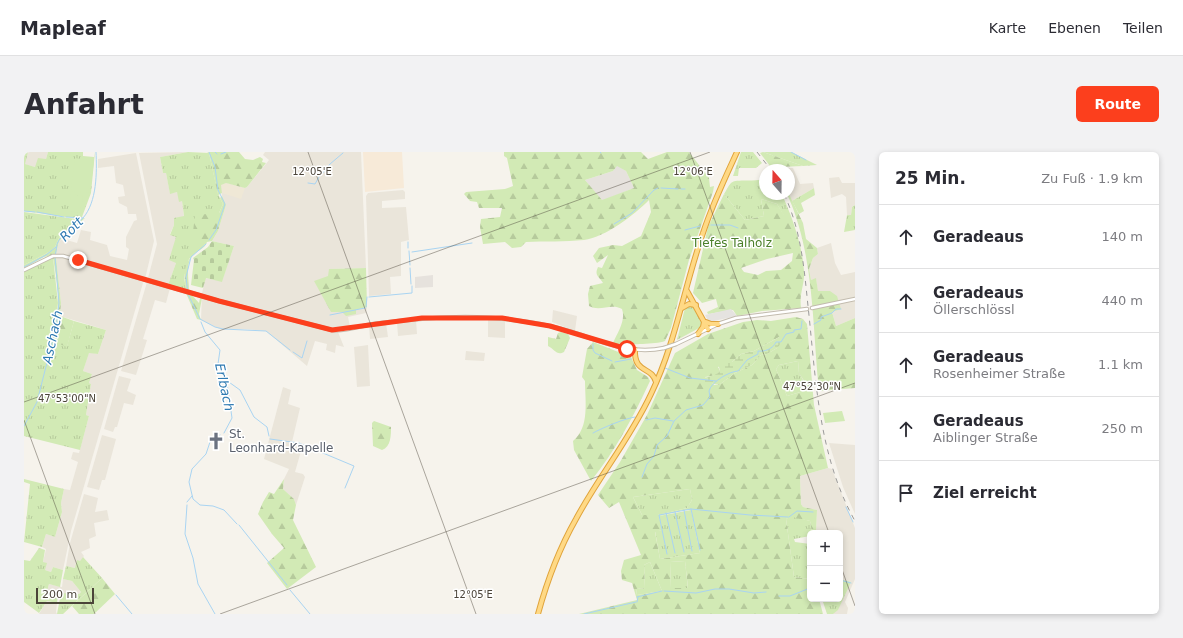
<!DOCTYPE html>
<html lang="de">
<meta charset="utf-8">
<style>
body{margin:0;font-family:"DejaVu Sans",sans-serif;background:#f2f2f3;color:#2b2b33}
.controls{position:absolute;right:12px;bottom:12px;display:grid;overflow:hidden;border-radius:6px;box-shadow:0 2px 6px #0003}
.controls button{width:36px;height:36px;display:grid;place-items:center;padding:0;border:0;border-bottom:1px solid #e1e1e2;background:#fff;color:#2b2b33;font:20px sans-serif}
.compass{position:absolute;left:735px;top:12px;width:36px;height:36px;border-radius:50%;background:#fff;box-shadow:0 2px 6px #0003;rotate:340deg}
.scale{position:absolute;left:12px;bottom:10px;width:58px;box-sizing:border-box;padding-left:4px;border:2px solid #4b4439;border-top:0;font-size:11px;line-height:14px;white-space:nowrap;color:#4b4439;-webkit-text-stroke:3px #fff;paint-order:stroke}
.stop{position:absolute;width:12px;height:12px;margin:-9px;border:3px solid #fc3f1d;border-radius:50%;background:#fff}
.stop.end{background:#fc3f1d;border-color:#fff;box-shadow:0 1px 4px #0008}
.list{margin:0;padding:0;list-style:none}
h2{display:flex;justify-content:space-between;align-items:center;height:52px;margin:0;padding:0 16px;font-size:17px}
h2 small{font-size:13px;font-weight:400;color:#7c7c81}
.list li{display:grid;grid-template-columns:26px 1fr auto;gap:12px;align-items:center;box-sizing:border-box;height:64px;padding:0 16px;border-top:1px solid #e1e1e2}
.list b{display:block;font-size:15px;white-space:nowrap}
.list p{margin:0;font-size:13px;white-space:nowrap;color:#7c7c81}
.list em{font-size:13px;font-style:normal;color:#7c7c81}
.icon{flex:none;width:22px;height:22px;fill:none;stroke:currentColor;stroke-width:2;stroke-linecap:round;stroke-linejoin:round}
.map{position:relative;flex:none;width:831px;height:462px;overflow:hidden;border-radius:6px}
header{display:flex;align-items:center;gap:24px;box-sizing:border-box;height:56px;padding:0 20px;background:#fff;border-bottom:1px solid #e1e1e2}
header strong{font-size:19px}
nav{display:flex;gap:22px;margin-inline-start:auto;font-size:14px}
.intro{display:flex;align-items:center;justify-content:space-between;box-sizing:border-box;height:96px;padding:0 24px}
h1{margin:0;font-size:28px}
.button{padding:10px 18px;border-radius:6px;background:#fc3f1d;color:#fff;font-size:14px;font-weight:700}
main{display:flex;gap:24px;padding:0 24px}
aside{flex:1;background:#fff;border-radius:6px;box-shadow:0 2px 6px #0003}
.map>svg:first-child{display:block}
.residential{fill:#eae5da}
.commercial{fill:#f7ead8}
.industrial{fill:#e6e2dd}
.education{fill:#efe8d6}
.grass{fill:url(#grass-tufts)}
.forest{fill:url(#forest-firs);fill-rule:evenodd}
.wetland{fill:url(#wetland-marsh)}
.cemetery{fill:url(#cemetery-stones)}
.garden{fill:#d2eab5}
.parking{fill:#e5e3e0}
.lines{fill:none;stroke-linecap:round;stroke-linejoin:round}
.stream{stroke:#a9d4f2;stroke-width:1}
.tertiary-casing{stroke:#c2bbae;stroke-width:4.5}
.trunk-casing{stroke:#e0a43c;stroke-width:6}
.tertiary{stroke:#fff;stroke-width:2.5}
.trunk{stroke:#ffd985;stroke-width:4}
.rail{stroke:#9a9a9a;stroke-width:1;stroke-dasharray:5 5;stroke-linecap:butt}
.tertiary-bridge-casing{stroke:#c2bbae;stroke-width:4.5;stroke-linecap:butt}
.tertiary-bridge{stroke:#fff;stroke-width:2.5}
.route{stroke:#fc3f1d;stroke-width:5}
.ticks{fill:none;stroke:#4b4439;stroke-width:1;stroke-opacity:0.45}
.labels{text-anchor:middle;stroke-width:3;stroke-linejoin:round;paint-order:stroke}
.park-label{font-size:12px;fill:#4a7f2a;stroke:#fff}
.worship-label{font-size:12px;fill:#5b616d;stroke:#fff;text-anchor:start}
.water-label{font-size:13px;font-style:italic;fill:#2e7ab2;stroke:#fff}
.ticks-label{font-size:10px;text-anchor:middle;fill:#4b4439;stroke:#fff;stroke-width:3;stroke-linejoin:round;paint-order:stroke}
</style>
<header>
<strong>Mapleaf</strong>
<nav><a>Karte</a><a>Ebenen</a><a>Teilen</a></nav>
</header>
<div class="intro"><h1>Anfahrt</h1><a class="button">Route</a></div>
<main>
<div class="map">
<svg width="831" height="462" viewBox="0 0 831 462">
<defs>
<pattern id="grass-tufts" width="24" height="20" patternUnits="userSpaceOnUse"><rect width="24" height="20" fill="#d2eab5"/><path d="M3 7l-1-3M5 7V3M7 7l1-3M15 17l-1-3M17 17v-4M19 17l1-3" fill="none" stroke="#b6ca9c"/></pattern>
<pattern id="forest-firs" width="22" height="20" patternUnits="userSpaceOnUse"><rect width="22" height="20" fill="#d2eab5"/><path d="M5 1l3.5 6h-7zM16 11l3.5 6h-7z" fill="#b6ca9c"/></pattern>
<pattern id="wetland-marsh" width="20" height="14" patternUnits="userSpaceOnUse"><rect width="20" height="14" fill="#d2eab5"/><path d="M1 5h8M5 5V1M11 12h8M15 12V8" fill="none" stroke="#b6ca9c"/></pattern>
<pattern id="cemetery-stones" width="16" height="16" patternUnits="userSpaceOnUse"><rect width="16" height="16" fill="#d2eab5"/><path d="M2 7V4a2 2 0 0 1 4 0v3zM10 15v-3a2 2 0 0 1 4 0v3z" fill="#b6ca9c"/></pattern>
</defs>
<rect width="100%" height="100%" fill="#f6f3ec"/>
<!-- residential -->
<g class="residential">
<polygon points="4,0 24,0 22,7 11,15 0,12"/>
<polygon points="164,0 136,5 139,21 142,21 146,41 153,40 158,49 160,65 150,73 146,82 152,85 152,111 144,133 124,126 133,92 115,1"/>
<polygon points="241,0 337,0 342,116 306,117 332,158 343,155 342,161 324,165 326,175 314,177 314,180 320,195 312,193 311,201 302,198 303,192 291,189 283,214 242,179 220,177 196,177 177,168 178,142 181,126 198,129 210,94 188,89 194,79 202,53 198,44 197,32 202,31 221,36 223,35 245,8 239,3"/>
<polygon points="112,1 130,89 121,127 32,102 35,89 39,87 53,91 57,78 67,80 66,88 83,93 86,104 103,108 105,97 102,95 102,85 110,69 113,68 112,62 104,62 103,55 95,51 94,45 101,44 99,33 92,31 90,14 74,16 74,7"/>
<polygon points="759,16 769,16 776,32 789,31 790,36 768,49 765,42 765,18 755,18"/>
<polygon points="815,25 818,31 831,31 831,53 828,55 827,63 823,63 822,45 818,42 807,46 805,26"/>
<polygon points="379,38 381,40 381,47 358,49 358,56 382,55 385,88 377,90 377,124 366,125 367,142 345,144 342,44 344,41"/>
<polygon points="807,91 811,111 817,123 831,120 831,166 812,174 808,160 806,139 794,140 792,127 787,128 785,117 789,106 794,102 793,96"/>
<polygon points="32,105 43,106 117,129 119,131 47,379 39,418 29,415 27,420 21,418 19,410 22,397 18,395 22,382 31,385 38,360 37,351 40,337 46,338 54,310 47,307 49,300 55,301 65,264 62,263 67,232 65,231 68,222 59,219 65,200 74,202 82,178 36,164 37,151"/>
<polygon points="123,130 146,136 142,151 131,148 119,187 123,188 112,223 97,219"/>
<polygon points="529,158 553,164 551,179 528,170"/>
<polygon points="392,168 393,182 374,184 373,170"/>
<polygon points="464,168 481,169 481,186 464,185"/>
<polygon points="362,171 364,185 346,187 345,173"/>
<polygon points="344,193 346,234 333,235 330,195"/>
<polygon points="442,199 461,201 460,209 441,208"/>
<polygon points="95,224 107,227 103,239 112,243 109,253 100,251 93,275 91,275 89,280 80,277"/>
<polygon points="259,235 267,238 264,252 276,256 268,290 279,292 271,320 267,319 279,322 281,325 272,353 270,347 259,337 260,327 265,317 240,307"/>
<polygon points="78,283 92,287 81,328 78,328 75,338 63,335"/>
<polygon points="805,291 831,293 831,362 819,335"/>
<polygon points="804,316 808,317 831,376 831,427 821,450 824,456 823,462 809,462 827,430 816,427 816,381 792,381 793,358 779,355 777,352 776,324"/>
<polygon points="60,342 74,346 71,360 83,358 85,368 70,371 72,384 65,387 66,396 57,400 60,404 51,416 42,414 46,391"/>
<polygon points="39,427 48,429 57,440 55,442 34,443 23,439 25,432 38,435"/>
<polygon points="23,449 33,451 32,460 33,462 15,462"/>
</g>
<!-- commercial -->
<polygon class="commercial" points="339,0 378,0 380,36 341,40"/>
<!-- industrial -->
<g class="industrial">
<polygon points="593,13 602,19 610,36 578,49 561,28 589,19"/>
<polygon points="409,123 409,135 391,136 391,125"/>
</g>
<!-- education -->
<polygon class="education" points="202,31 221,36 217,47 198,41 197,32"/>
<!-- grass -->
<g class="grass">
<polygon points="0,0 4,0 1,12 11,15 14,6 22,7 24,0 59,0 59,4 70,5 71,0 67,41 58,65 42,65 0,59"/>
<polygon points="164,0 185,1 194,42 199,52 181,92 165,107 160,125 162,137 144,133 152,111 145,108 152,85 146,83 150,73 150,66 160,64 158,49 155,50 153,40 146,42 142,21 139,21 136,5"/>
<polygon points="717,0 729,0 738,11 732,16 715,16 714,24 709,24"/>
<polygon points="739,0 767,0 793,13 779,14"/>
<path d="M741 26V42H758L767 64H760L753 52 737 47 740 64 721 68 700 42C702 39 704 34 707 31 712 26 732 31 741 26Z"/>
<polygon points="790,36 791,43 777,51 780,59 775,62 768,49"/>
<polygon points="831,53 831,78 820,80 823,63 827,63 828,55"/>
<polygon points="0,60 52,67 53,70 35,86 31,95 27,99 0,113"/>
<polygon points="29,105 34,151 31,174 24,192 24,207 28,188 43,194 50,169 82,178 74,202 65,201 59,219 68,222 65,231 67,232 62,263 65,264 56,298 0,284 0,119"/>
<polygon points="663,154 669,154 679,171 677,175 653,188 661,156"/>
<polygon points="774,209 775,221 782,233 783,238 763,244 752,217 755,213"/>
<polygon points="0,327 40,337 37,351 38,360 31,385 22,382 18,395 0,390 6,332 0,330"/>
<polygon points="666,337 668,348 663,356 634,363 618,363 609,345"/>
<polygon points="667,358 676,401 636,407 631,379 638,378 635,364"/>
<polygon points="768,364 786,369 788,381 786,381 786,384 770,387 771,390 786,392 786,427 770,425 762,367"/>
<polygon points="15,396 21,398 19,410 23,411 21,418 27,420 29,415 39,418 36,435 25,432 23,439 34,443 33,451 23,449 15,461 0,450 0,408 6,409"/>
<polygon points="59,405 78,426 39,462 33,462 37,441 55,442 57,440 48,429 39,427 42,414 51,416 53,408 56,409"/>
<polygon points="661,409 664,437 647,436 646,410"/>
<polygon points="626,410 638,439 613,443 612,437 621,436 620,413"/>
<polygon points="816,427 827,430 814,458 809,462 803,462 798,447 816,447"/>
</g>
<!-- forest -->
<g class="forest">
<polygon points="183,0 215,0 221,7 229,8 236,5 239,7 238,10 242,11 223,35 221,36 202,31 197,33 198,41 194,43 185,1"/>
<path d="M480 0H617L624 7 643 0H665L685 26 686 35 690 34 689 40 665 108 647 176 641 189C631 193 605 191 602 194L589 191C594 180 602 168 598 157 587 151 576 160 565 154L564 142 566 134 579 131C575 124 570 124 574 115L578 116 584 103 573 111 569 104 575 96 589 93 598 94 617 84 627 60 625 48C610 63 582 85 560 88 541 90 521 89 502 90L497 95 488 96 481 90 459 92 456 75 457 67 476 65 478 56H455L453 50 446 49 440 42 442 40 481 37 489 34 483 6 480 4ZM593 14 602 19 610 36 578 48 561 28 589 19Z"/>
<polygon points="739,0 779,14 755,15 749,18 736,1"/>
<path d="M700 42 721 68 740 64 737 47 753 52 760 63 767 64C773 81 779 100 780 119 781 132 775 141 777 156L738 159 713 164 709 158 684 162 683 160 694 155 692 147 678 151 669 141 684 75ZM769 101 768 109 757 118 742 119 734 123 720 120 717 116 743 107Z"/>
<path d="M763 42H765L779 71 782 87 793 96 794 102 789 106 785 117 787 128 792 126 794 139H806L813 144 817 157 808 160 812 174 831 166V236L795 239C788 174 791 103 763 42Z"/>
<path d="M198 44 202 53 194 79 188 89 183 90C181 97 174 98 169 103 161 112 165 128 165 138L162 137C158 113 163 107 181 92L168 88 171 63 195 61 199 52 196 46Z"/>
<polygon points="61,66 35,89 32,102 20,105 0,116 0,113 27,99 31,95 35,86 53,71 52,67"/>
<path d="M29 105H32L37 151 36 164 50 169 43 195 28 189 24 208 22 207C25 188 34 171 34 152 35 137 31 120 29 105Z"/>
<polygon points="342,116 343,155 332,158 332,162 322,164 318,160 307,160 290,129 304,124 305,117"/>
<polygon points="162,141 166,141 175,151 176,146 178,146 175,162 177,168 173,167"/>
<path d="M772 165 779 167 783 172 790 253 804 316 776 324 777 352 779 355 793 358 792 381H788L786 369 768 365 762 367 770 425 786 427V447H795L799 462H555L613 448 608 431 598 428 597 419 600 408 617 403 595 350 585 356 574 343 596 310 623 263 651 201 684 182 719 170 733 168 747 169ZM755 185 753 196 743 202 737 203 728 213 711 221 695 233H690L681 225 693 223 696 219 694 215 708 210 717 202 730 199ZM774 209 775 221 782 232 783 238 763 244 752 217 755 213ZM666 337 668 348 663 356 634 363H618L609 345ZM660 358H667L676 401 636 407 631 380 638 378 635 364ZM661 409 664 436H647L646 410ZM626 410 638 439 613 443 612 437 621 436 620 413Z"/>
<path d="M537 180 544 182 546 186 540 200C533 204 530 197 524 194V185L532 187 534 181Z"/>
<path d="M569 190 607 205 613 218 624 225 626 229C610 264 591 299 567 329L550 298 549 289C566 275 561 249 561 229L558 225 563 197Z"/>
<path d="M350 269 367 275C367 283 367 295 358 298L349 294 348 271Z"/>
<polygon points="260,327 259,337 270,347 272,353 269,368 292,415 263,437 243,411 260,396 248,382 234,362 239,350 245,340 250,342"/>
<polygon points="78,426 91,442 70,462 55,462 48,454"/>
</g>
<!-- wetland -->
<path class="wetland" d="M757 184 759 189 753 196 743 202 737 203 728 213 711 221 695 233 680 230 679 228C683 223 691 225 696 219L694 211 698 209 708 210 717 202 730 199Z"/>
<!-- cemetery -->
<polygon class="cemetery" points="188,89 210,94 198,130 182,126 179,136 167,133 170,108 169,106 184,95"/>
<!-- garden -->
<g class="garden">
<polygon points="51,6 70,9 66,41 47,39"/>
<polygon points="47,42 59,44 56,61 45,59"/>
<polygon points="818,259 821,269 801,271 799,261"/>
</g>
<!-- parking -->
<polygon class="parking" points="707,157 713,164 685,170 681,163"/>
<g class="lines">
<!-- stream -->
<g class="stream">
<polyline points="191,0 193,2"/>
<polyline points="576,0 577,1"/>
<polyline points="767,0 782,8"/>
<polyline points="197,2 202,0"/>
<polyline points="298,22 306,12 319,1"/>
<polyline points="284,31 291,32 295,25"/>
<polyline points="637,36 654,37"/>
<polyline points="657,37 661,37"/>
<polyline points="0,59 11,60"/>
<polyline points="13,60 40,65"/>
<polyline points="42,65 59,66"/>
<polyline points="590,72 608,61 630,38 634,36"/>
<polyline points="684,73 685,73"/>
<polyline points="687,73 706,73 714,76"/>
<polyline points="661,78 676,74"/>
<polyline points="185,88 192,78 201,52 194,38 191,15 185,0"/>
<polyline points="384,90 384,96"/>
<path d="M33 92C37 81 51 75 59 66 73 50 73 20 72 0"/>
<polyline points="182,92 167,105 162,125 164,142 176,167 191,175 199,177 242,179 266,198"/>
<polyline points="385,99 386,113"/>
<polyline points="388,100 448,91"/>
<polyline points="0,115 22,103 32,95"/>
<polyline points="386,116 387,132"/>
<polyline points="345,145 388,141 388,134"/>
<polyline points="342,155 343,145"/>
<polyline points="306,163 341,156"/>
<polyline points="177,170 181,180 196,198 194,212 203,231 208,266 200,281"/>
<polyline points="790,172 797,168 797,165 808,161 812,157 817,157"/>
<polyline points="569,192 569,198 571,201 588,209"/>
<polyline points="269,200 278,206 283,189"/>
<polyline points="591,210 607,207"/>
<polyline points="641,216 666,226 692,229"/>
<polyline points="202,228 216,238 230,265 243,275 245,284"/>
<polyline points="622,268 631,266 649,269"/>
<polyline points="0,274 13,250 32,175 35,151 31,105 33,93"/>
<path d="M569 281C578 276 602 266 611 265"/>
<polyline points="196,283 187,287 182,302 168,317 165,330 169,347 176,353 189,354 200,358 213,372"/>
<polyline points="246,287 275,291 330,314 321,336"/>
<path d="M618 325 623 312 630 304 633 293 643 284 650 269 662 258 679 253 686 245C686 243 685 241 685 239 687 230 706 219 714 219L723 208 734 202V199C740 200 749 197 752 190H757L762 182 770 180V178L777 177 778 169"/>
<polyline points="163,350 168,344"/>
<polyline points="163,353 161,382 169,406 174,432 191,462"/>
<polyline points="822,355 829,370"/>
<polyline points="667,357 676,398"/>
<polyline points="660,358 668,399"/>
<polyline points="651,360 660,400"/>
<polyline points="642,361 651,401"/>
<polyline points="765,365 773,359 789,360"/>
<polyline points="215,373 263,433"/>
<polyline points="643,402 635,363 667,357 726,363 764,365"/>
<polyline points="816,428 827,431"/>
<polyline points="266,438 286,462"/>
<polyline points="640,439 672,441 691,437 705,437 730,441 742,440"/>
<polyline points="92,443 108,462"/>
<polyline points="755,444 766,444 786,436"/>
<polyline points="613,445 638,439"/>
<polyline points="613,450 614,445"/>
<polyline points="560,462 612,450"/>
</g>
<!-- tertiary casing -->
<g class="tertiary-casing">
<g id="tertiary">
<path d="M0 118 29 104H39L195 149 308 178C324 180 340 172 356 171 400 166 445 162 489 168 509 170 529 174 548 180 579 190 607 203 640 196"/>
<polyline points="788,156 831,147"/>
<polyline points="652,192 694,172 712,166 783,157"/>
</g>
</g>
<!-- trunk casing -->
<g class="trunk-casing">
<g id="trunk">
<polyline points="663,139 684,177"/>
<polyline points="658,156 665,152 672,153"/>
<polyline points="682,170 687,172 694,172"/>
<polyline points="674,182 679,175 680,170"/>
<path d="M611 198C610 222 628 214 632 230"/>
<path d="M514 462C523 429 535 397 552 367 575 324 606 287 627 242 652 190 660 135 679 81 688 53 701 26 713 0"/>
</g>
</g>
<!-- tertiary -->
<use href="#tertiary" class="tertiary"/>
<!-- trunk -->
<use href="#trunk" class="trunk"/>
<!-- rail -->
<g class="rail">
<polyline points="733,0 747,18"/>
<path d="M760 42C777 78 780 115 784 154 792 227 794 303 831 369"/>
</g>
<!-- tertiary-bridge casing -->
<g class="tertiary-bridge-casing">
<polyline id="tertiary-bridge" points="640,196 652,192"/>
</g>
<!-- tertiary-bridge -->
<use href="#tertiary-bridge" class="tertiary-bridge"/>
</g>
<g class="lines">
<!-- route -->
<polyline class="route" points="54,108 195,149 308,178 398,166 478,166 526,174 603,197"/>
</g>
<!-- ticks -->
<path class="ticks" d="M284 0 452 462M666 0 805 381M0 250 686 0M0 268 71 462M816 412 831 454M196 462 831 231"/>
<!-- icons -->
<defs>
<g id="church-bare" transform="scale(1.38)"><path d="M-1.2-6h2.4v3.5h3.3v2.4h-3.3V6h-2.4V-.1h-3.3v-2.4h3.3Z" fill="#6b7280" stroke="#fff" stroke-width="2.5" paint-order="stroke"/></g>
</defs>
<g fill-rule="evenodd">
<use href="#church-bare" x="192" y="289"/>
</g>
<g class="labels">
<!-- park labels -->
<g class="park-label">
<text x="708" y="95">Tiefes Talholz</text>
</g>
<!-- worship labels -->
<g class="worship-label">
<text x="205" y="286">St.<tspan x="205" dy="14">Leonhard-Kapelle</tspan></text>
</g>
<!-- water labels -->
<g class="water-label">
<text transform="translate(47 77) rotate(-46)" y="5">Rott</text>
<text transform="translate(28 185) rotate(-78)" y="5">Aschach</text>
<text transform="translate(201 235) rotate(78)" y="5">Erlbach</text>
</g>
</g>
<g class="ticks-label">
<text x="288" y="23">12°05'E</text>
<text x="669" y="23">12°06'E</text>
<text x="788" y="238">47°52'30"N</text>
<text x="43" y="250">47°53'00"N</text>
<text x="449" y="446">12°05'E</text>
</g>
</svg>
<div class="controls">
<button>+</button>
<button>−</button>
</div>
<svg class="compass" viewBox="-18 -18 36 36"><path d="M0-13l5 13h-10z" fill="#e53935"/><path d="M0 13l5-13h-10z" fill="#7c7c81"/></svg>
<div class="scale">200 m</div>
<div class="stop" style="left:603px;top:197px"></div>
<div class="stop end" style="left:54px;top:108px"></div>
</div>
<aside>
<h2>25 Min.<small>Zu Fuß · 1.9 km</small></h2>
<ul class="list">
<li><svg class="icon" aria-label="ahead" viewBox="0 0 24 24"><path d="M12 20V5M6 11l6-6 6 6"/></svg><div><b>Geradeaus</b></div><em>140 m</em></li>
<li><svg class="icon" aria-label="ahead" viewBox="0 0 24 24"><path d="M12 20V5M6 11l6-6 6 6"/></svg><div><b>Geradeaus</b><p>Öllerschlössl</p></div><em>440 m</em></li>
<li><svg class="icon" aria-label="ahead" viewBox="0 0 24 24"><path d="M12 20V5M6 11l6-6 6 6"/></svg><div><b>Geradeaus</b><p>Rosenheimer Straße</p></div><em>1.1 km</em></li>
<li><svg class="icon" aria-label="ahead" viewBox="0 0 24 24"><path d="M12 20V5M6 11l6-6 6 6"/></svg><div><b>Geradeaus</b><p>Aiblinger Straße</p></div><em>250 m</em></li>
<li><svg class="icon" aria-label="arrive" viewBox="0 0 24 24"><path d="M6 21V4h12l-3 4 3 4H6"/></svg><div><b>Ziel erreicht</b></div></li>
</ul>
</aside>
</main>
